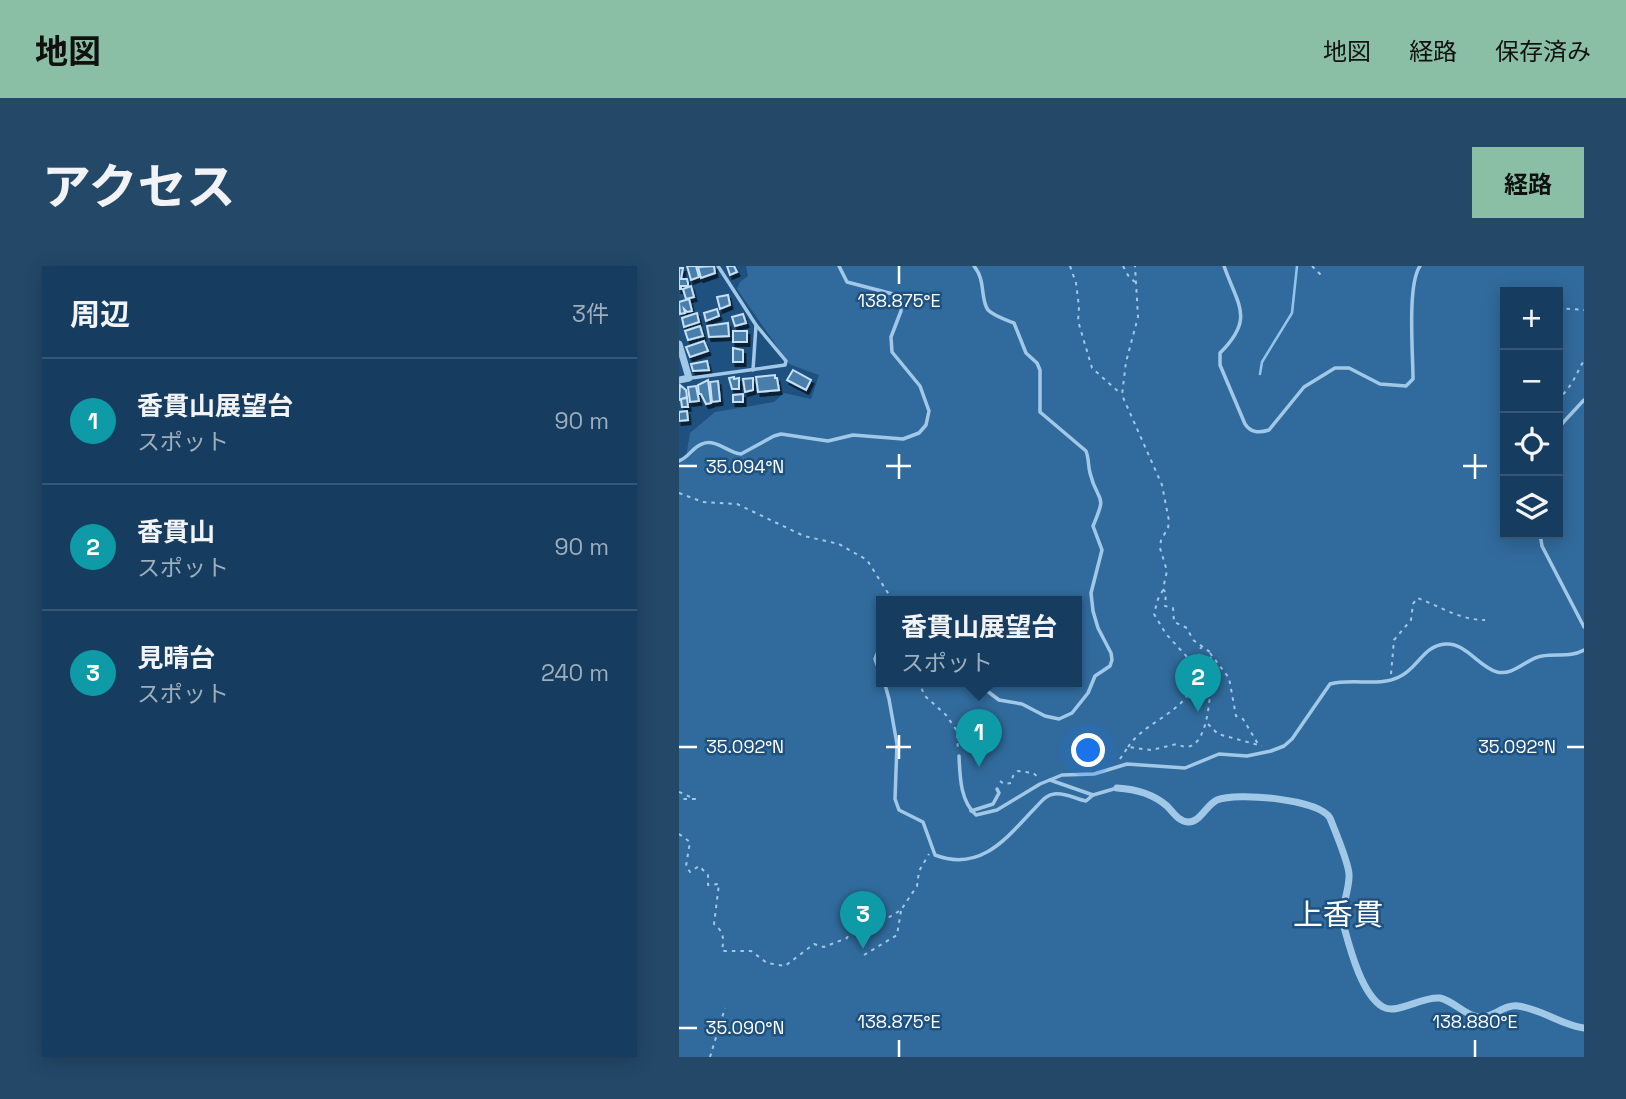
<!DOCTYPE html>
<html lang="ja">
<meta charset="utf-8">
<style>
body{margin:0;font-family:"Space Grotesk","Noto Sans JP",sans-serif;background:#234868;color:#f1f3f6}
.controls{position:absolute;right:21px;top:21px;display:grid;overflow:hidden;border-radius:0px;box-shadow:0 4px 18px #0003}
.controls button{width:63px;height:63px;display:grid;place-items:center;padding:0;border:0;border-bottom:2px solid #355674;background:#163d5f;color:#f1f3f6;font:35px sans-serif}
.you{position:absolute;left:410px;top:485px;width:24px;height:24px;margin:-18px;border:5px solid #fff;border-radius:50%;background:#1a73e8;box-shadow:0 0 0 10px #1a73e833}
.badge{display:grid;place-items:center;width:46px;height:46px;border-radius:50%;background:#8abfa5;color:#fff;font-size:23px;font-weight:700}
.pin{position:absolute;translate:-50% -58px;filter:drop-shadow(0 2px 4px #0008)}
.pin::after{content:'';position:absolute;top:37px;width:24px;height:21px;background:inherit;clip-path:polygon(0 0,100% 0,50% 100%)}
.popup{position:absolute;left:197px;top:330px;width:206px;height:91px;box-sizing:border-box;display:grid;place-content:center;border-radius:0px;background:#163d5f;filter:drop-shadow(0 2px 5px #0005);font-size:23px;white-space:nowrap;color:#9eaebd}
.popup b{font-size:26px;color:#f1f3f6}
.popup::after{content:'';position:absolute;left:50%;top:100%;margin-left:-14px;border:14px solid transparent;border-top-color:#163d5f}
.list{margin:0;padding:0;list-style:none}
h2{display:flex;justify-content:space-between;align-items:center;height:91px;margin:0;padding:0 28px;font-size:30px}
h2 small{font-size:23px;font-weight:400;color:#9eaebd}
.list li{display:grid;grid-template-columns:46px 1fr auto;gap:21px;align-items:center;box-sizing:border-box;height:126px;padding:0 28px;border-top:2px solid #355674}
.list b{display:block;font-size:26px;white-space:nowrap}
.list p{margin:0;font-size:23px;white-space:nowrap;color:#9eaebd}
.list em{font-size:23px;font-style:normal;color:#9eaebd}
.icon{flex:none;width:38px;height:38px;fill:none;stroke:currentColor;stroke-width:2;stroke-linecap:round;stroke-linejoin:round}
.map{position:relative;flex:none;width:905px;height:791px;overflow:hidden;border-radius:0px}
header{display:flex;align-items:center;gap:42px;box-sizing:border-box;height:98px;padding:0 35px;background:#8abfa5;color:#111}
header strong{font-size:33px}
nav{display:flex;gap:38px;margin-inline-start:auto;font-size:24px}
.intro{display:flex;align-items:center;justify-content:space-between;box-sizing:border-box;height:168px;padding:0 42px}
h1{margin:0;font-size:49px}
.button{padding:18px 32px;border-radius:0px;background:#8abfa5;color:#111;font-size:24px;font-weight:700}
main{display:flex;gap:42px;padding:0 42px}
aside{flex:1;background:#163d5f;border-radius:0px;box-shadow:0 4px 18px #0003}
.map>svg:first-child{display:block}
.green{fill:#316b9d;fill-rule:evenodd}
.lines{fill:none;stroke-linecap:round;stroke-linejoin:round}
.stream{stroke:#95c4ea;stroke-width:2.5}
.building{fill:#4a7eab;stroke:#c6e0f6;stroke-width:2;filter:url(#shadow)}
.path{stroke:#a2c8e8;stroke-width:2;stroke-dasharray:3.5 5;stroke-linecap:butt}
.lane{stroke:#a2c8e8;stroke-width:3.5}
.street{stroke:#a2c8e8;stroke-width:7}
.ticks{fill:none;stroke:#fff;stroke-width:2.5}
.labels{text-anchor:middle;stroke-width:5;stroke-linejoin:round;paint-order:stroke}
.quarter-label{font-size:30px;fill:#fff;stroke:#1e517f}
.ticks-label{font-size:18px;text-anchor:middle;fill:#fff;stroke:#1e517f;stroke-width:5;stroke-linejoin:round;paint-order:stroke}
</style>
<header>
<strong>地図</strong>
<nav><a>地図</a><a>経路</a><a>保存済み</a></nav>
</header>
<div class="intro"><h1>アクセス</h1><a class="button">経路</a></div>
<main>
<aside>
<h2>周辺<small>3件</small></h2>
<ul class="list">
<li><span class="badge" style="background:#0f9aa8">1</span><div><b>香貫山展望台</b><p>スポット</p></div><em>90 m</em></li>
<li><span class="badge" style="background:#0f9aa8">2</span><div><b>香貫山</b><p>スポット</p></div><em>90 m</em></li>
<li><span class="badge" style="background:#0f9aa8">3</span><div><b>見晴台</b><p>スポット</p></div><em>240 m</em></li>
</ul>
</aside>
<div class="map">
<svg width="905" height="791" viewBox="0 0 905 791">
<defs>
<filter id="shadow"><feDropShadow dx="2.5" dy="4" stdDeviation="0" flood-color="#0009"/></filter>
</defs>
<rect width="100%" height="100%" fill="#1e517f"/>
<!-- green -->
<path class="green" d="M67 0H905V791H0V192L7 191 11 167 36 146 95 136 105 127 132 133 140 109 110 98 58 23 61 16 69 10ZM826 26H879V268H826ZM202 335H398V415H202Z"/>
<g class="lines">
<!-- stream -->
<polyline class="stream" points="581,108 583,96 613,47 618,0"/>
</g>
<!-- building -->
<g class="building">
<polygon points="8,0 17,0 20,11 12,14"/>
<polygon points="35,0 36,7 22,12 19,1"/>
<polygon points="48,0 55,0 58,6 51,9"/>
<polygon points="0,2 4,2 2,13 8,13 9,17 9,20 2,20 2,23 0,23"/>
<polygon points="12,20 15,31 7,33 4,23"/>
<polygon points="49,29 51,39 41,43 38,31"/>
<polygon points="10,33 13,45 8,46 5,43 6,47 1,48 0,36"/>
<polygon points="38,43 40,50 27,55 25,47"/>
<polygon points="18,47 20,56 5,61 3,52"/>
<polygon points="64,48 67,57 56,60 53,51"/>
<polygon points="49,57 50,70 30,71 28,60"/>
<polygon points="21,60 24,70 9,74 6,65"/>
<rect x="54" y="65" width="14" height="11"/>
<polygon points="25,75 29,85 11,91 7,81"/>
<polygon points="54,82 64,84 64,96 54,96"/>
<polygon points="28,95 30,104 14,105 12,98"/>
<polygon points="114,104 132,114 127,124 108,114"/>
<polygon points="96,109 96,112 98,112 100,124 79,126 77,111"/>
<polygon points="55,111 55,113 60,112 60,123 53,123 50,112"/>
<polygon points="74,112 74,124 66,126 64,113"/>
<polygon points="29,114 32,137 27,138 22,128 20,128 19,119"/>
<polygon points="39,115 41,135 33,136 31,116"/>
<polygon points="1,119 7,124 8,131 0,134"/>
<polygon points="17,120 20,135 11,136 9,121"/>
<polygon points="64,128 64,136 54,136 54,129"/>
<polygon points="8,132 9,141 3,141 2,133"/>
<polygon points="8,145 9,154 0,155 0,146"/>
</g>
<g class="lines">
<!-- path -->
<g class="path">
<polyline points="391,0 397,17 400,41 399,55 413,102 442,128"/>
<polyline points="444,0 450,11 456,16"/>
<polyline points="633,0 645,12"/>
<polyline points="879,42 905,44"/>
<polyline points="879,135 893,117 905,94"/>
<polyline points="0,227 24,236 58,238 125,270 160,278 188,294 214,335"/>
<polyline points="484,324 479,333 475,348 487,368 510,393 514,409"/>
<polyline points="531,387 550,412 557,450 564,453 579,478"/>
<path d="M712 408 715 374 732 354 734 338 738 332C761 340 780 354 806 354"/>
<polyline points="239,415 246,430 267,449 278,465 279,484"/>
<polyline points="529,458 539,468 583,480"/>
<path d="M449 481C465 457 498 449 511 425 516 416 519 392 522 381"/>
<path d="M441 493 449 481 472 484 498 478C534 498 533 405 531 386L514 374 508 362 495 356 494 342 486 340 487 327 484 323 488 305 481 282 482 274 489 262 490 255 483 219 443 129 447 96 459 51 456 0"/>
<polyline points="321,515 325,518 332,517 334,510 339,505 354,507 359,511"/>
<polyline points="0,526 16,533 0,533"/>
<path d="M0 568 11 576 7 600 11 606 20 600 29 609V619L40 618 35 658C45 666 45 672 43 685H72L88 697 106 700 135 678 145 681 168 672 171 665 190 663 222 644 238 620 240 605 250 588"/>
<polyline points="185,689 218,669 222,645"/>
<polyline points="31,791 46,742"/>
</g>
<!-- lane -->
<g class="lane">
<polyline points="39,0 77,59 74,104"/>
<path d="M295 0C307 14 301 33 309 44 315 50 327 54 335 57L347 87 358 97 361 104V146L407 185C410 193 409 199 411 207 419 239 429 225 414 260L423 284 412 327 414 345 419 362 432 387 433 394 431 400 416 410 409 427 393 447 380 453 366 450 343 438 320 434 295 415"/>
<path d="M545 0C559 40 576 52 541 87V99L566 158C572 167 580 167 590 164L625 121 656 102H670L701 118 727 120 734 113C734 87 728 19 741 0"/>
<polyline points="12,112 106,99 107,95 77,59"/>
<polyline points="879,162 905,134"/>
<path d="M0 195C10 191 14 181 23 178 37 172 49 187 62 188L95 170 102 168 149 175 174 169 224 173 240 167 247 159 250 145 241 120 213 86 212 71 222 45 221 33 214 28 168 16 160 0"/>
<polyline points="861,268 863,280 905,361"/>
<polyline points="202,378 196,393 202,409"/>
<path d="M205 415 210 433 218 478 216 533 220 544 244 556 256 589C303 607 329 570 357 541 363 535 367 529 375 528 385 526 397 533 407 535L414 529 371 514"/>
<path d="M280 490C281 510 281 535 297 549L318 544 361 518 383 509 415 508 448 498 506 502 540 488 568 490 592 485 605 480 613 473 651 418C673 412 700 421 720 411 739 403 744 379 767 378 787 377 800 401 818 406 835 410 848 392 863 390 878 387 891 392 905 384"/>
<polyline points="414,529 438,522"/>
<polyline points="292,545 314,538 320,527 318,523"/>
</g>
<!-- street -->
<g class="street">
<polyline points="0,78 10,112 0,114"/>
<path d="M438 522C456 523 473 527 488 540 494 546 499 555 509 556 521 557 527 539 538 534 558 526 640 533 651 552 656 565 669 595 670 608 671 625 660 643 665 661 671 683 683 729 704 741 718 749 743 730 761 732 775 735 785 749 799 751 814 753 824 738 839 740 863 743 882 759 905 762"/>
</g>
</g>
<!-- ticks -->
<path class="ticks" d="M220 0V18M220 188V213M796 188V213M0 200H18M207 200H232M784 200H808M220 469V493M0 481H18M207 481H232M888 481H905M0 762H18M220 774V791M796 774V791"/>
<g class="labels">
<!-- quarter labels -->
<g class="quarter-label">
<text x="659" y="659">上香貫</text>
</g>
</g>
<g class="ticks-label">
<text x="220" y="41">138.875°E</text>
<text x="66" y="207">35.094°N</text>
<text x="66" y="487">35.092°N</text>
<text x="838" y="487">35.092°N</text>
<text x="220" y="762">138.875°E</text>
<text x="796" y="762">138.880°E</text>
<text x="66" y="768">35.090°N</text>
</g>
</svg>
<div class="controls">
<button>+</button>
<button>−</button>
<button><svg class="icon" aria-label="locate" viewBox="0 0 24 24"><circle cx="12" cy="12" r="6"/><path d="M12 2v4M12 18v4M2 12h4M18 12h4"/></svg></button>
<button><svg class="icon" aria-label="layers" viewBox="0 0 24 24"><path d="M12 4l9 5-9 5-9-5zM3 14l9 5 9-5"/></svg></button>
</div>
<div class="you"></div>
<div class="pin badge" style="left:300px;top:501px;background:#0f9aa8">1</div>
<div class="popup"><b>香貫山展望台</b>スポット</div>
<div class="pin badge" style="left:519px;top:446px;background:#0f9aa8">2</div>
<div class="pin badge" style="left:184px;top:683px;background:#0f9aa8">3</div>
</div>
</main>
